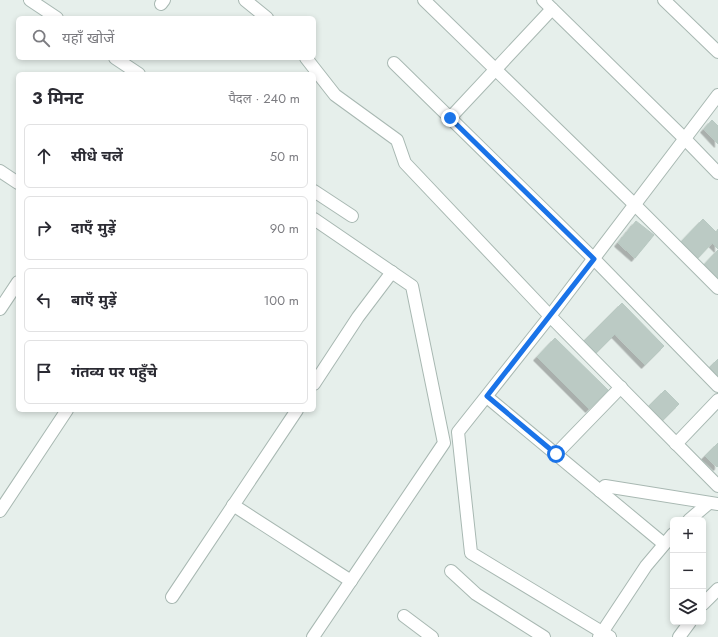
<!DOCTYPE html>
<html lang="hi">
<meta charset="utf-8">
<style>
body{margin:0;font-family:Jost,"Noto Sans Devanagari",sans-serif;background:#f7f7f7;color:#2b2b33}
.controls{position:absolute;right:12px;bottom:12px;display:grid;overflow:hidden;border-radius:6px;box-shadow:0 2px 6px #0003}
.controls button{width:36px;height:36px;display:grid;place-items:center;padding:0;border:0;border-bottom:1px solid #e1e1e2;background:#fff;color:#2b2b33;font:20px sans-serif}
.stop{position:absolute;width:12px;height:12px;margin:-9px;border:3px solid #1a73e8;border-radius:50%;background:#fff}
.stop.end{background:#1a73e8;border-color:#fff;box-shadow:0 1px 4px #0008}
.list{margin:0;padding:0;list-style:none}
h2{display:flex;justify-content:space-between;align-items:center;height:52px;margin:0;padding:0 16px;font-size:17px}
h2 small{font-size:13px;font-weight:400;color:#7c7c81}
.list li{display:grid;grid-template-columns:26px 1fr auto;gap:12px;align-items:center;box-sizing:border-box;height:64px;margin:0 8px 8px;padding:0 8px;border:1px solid #e1e1e2;border-radius:6px}
.list b{display:block;font-size:15px;white-space:nowrap}
.list em{font-size:13px;font-style:normal;color:#7c7c81}
.icon{flex:none;width:22px;height:22px;fill:none;stroke:currentColor;stroke-width:2;stroke-linecap:round;stroke-linejoin:round}
.map{position:relative;flex:none;width:718px;height:637px;overflow:hidden}
.search{position:absolute;background:#fff;box-shadow:0 2px 6px #0003;left:16px;top:16px;width:300px;height:44px;display:flex;align-items:center;gap:10px;box-sizing:border-box;padding:0 14px;border-radius:6px;color:#7c7c81;font-size:15px}
.panel{position:absolute;background:#fff;box-shadow:0 2px 6px #0003;left:16px;top:72px;width:300px;height:340px;border-radius:6px}
.map>svg:first-child{display:block}
.building{fill:#bbcac4;stroke:#b8c9c2;filter:url(#shadow)}
.lines{fill:none;stroke-linecap:round;stroke-linejoin:round}
.minor-casing{stroke:#a8b8b2;stroke-width:14}
.minor{stroke:#fff;stroke-width:12}
.route{stroke:#1a73e8;stroke-width:5}
</style>
<div class="map">
<svg width="718" height="637" viewBox="0 0 718 637">
<defs>
<filter id="shadow"><feDropShadow dx="-3.5" dy="3.5" stdDeviation="0" flood-color="#0004"/></filter>
</defs>
<rect width="100%" height="100%" fill="#e6efeb"/>
<!-- building -->
<g class="building">
<polygon points="712,120 718,126 718,144 704,129"/>
<polygon points="703,219 716,232 718,229 718,249 712,243 696,260 679,244"/>
<polygon points="636,221 654,235 635,258 618,243"/>
<polygon points="718,250 718,281 702,267"/>
<polygon points="622,303 664,346 645,365 615,334 596,353 584,341"/>
<polygon points="555,338 608,390 589,409 537,357"/>
<polygon points="718,359 718,376 709,368"/>
<polygon points="665,390 679,404 661,422 647,408"/>
<polygon points="718,443 718,466 717,467 705,456"/>
</g>
<g class="lines">
<!-- minor casing -->
<g class="minor-casing">
<g id="minor">
<polyline points="30,0 57,18"/>
<polyline points="245,0 267,18"/>
<polyline points="424,0 635,205 718,288"/>
<polyline points="543,0 685,139 718,173"/>
<polyline points="664,0 718,52"/>
<polyline points="161,4 164,0"/>
<polyline points="115,58 139,74"/>
<polyline points="306,58 335,95 397,140 405,163 550,316 718,486"/>
<polyline points="394,63 594,259 718,386"/>
<polyline points="450,118 552,9"/>
<polyline points="0,171 18,183"/>
<polyline points="314,191 352,216"/>
<polyline points="0,309 18,282"/>
<polyline points="314,384 358,317 392,272"/>
<polyline points="487,397 664,544"/>
<polyline points="676,444 718,400"/>
<polyline points="556,454 621,387"/>
<polyline points="600,491 605,486 718,504"/>
<polyline points="233,505 351,581"/>
<polyline points="0,511 67,410"/>
<polyline points="689,520 709,503"/>
<polyline points="451,571 476,594 544,637"/>
<polyline points="172,597 297,410"/>
<polyline points="703,604 718,589"/>
<polyline points="404,616 432,637"/>
<polyline points="313,637 444,443 412,286 314,219"/>
<polyline points="599,637 646,566 673,534"/>
<polyline points="610,637 471,553 458,432 550,316 718,95"/>
<polyline points="679,637 690,622"/>
</g>
</g>
<!-- minor -->
<use href="#minor" class="minor"/>
</g>
<g class="lines">
<!-- route -->
<polyline class="route" points="450,118 594,259 487,396 556,454"/>
</g>
</svg>
<div class="controls">
<button>+</button>
<button>−</button>
<button><svg class="icon" aria-label="layers" viewBox="0 0 24 24"><path d="M12 4l9 5-9 5-9-5zM3 14l9 5 9-5"/></svg></button>
</div>
<div class="stop" style="left:556px;top:454px"></div>
<div class="stop end" style="left:450px;top:118px"></div>
<div class="search"><svg class="icon" aria-label="search" viewBox="0 0 24 24"><circle cx="10" cy="10" r="6"/><path d="M15 15l6 6"/></svg>यहाँ खोजें</div>
<section class="panel">
<h2>3 मिनट<small>पैदल · 240 m</small></h2>
<ul class="list">
<li><svg class="icon" aria-label="ahead" viewBox="0 0 24 24"><path d="M12 20V5M6 11l6-6 6 6"/></svg><div><b>सीधे चलें</b></div><em>50 m</em></li>
<li><svg class="icon" aria-label="right" viewBox="0 0 24 24"><path d="M7 20v-9h11M14 6l5 5-5 5"/></svg><div><b>दाएँ मुड़ें</b></div><em>90 m</em></li>
<li><svg class="icon" aria-label="left" viewBox="0 0 24 24"><path d="M17 20v-9H6M10 6l-5 5 5 5"/></svg><div><b>बाएँ मुड़ें</b></div><em>100 m</em></li>
<li><svg class="icon" aria-label="arrive" viewBox="0 0 24 24"><path d="M6 21V4h12l-3 4 3 4H6"/></svg><div><b>गंतव्य पर पहुँचे</b></div></li>
</ul>
</section>
</div>
